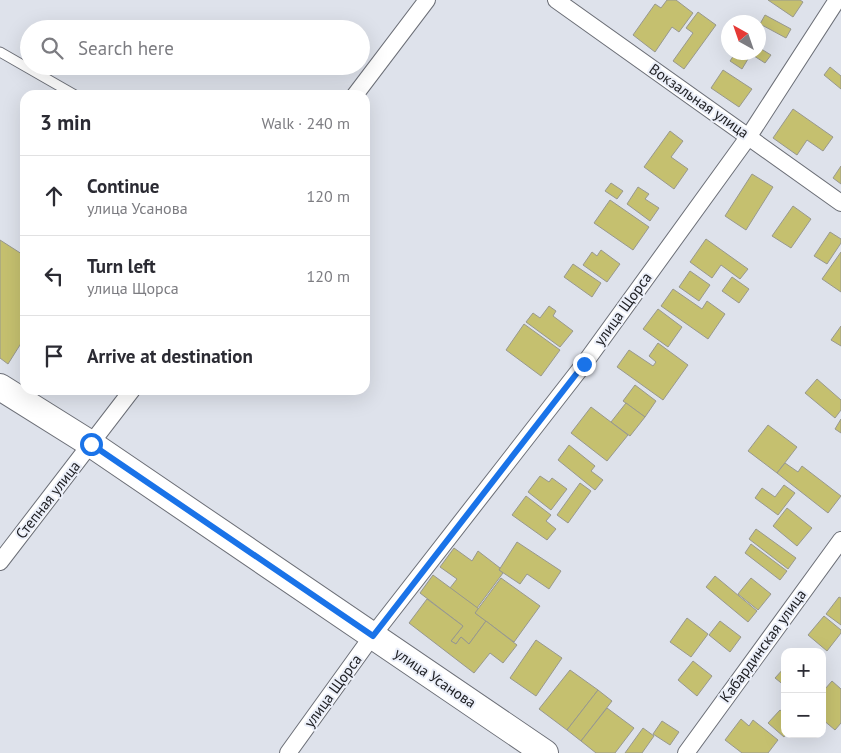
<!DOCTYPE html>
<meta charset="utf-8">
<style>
body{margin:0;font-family:"PT Sans",sans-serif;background:#f2f2f3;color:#2b2b33}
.controls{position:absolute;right:15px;bottom:15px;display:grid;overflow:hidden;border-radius:10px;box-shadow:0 5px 20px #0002}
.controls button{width:45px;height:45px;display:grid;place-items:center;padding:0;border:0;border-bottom:1px solid #e1e1e2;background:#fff;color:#2b2b33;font:25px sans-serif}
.compass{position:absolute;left:721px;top:15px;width:45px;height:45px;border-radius:50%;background:#fff;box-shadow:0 5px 20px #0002;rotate:320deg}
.stop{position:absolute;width:15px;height:15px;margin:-11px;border:4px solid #1a73e8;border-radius:50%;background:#fff}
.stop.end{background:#1a73e8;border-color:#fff;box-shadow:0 1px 5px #0008}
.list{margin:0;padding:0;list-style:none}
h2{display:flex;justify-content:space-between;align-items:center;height:65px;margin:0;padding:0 20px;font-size:21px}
h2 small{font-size:16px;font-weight:400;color:#7c7c81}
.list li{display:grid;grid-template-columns:32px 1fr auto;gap:15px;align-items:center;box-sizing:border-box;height:80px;padding:0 20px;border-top:1px solid #e1e1e2}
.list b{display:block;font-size:19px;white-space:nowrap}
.list p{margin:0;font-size:16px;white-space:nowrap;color:#7c7c81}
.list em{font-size:16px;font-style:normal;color:#7c7c81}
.icon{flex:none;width:28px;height:28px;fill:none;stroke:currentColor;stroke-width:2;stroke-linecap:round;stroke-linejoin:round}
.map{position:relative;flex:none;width:841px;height:753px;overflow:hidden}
.search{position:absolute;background:#fff;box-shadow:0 5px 20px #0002;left:20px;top:20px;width:350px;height:55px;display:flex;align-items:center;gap:12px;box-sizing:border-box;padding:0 18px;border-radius:28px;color:#7c7c81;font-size:19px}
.panel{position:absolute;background:#fff;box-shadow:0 5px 20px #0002;left:20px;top:90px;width:350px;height:305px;border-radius:15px}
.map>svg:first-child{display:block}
.building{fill:#c5c06f;stroke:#98988e}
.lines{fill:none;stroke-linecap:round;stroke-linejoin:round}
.service-casing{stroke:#6c6f77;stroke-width:11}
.minor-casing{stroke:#6c6f77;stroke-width:18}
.primary-casing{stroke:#6c6f77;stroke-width:28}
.service{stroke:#fff;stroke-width:9}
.minor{stroke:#fff;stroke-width:16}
.primary{stroke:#fff;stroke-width:26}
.route{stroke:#1a73e8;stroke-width:6}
.labels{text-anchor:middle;stroke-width:4;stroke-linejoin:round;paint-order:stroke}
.street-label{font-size:15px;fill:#202125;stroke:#ebeff9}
</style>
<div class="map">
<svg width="841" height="753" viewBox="0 0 841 753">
<rect width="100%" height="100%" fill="#dee2eb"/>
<!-- building -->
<g class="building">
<polygon points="667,0 676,0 693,13 679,32 672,27 655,52 633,35 655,4 661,8"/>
<polygon points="768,0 800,0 803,2 793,17"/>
<polygon points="698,12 716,25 684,69 673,61 693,33 686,28"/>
<polygon points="765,15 791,29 786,38 760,24"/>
<polygon points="758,47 771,55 765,63 751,54 742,69 730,61 736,52 758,52"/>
<polygon points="830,67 841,76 841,89 824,75"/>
<polygon points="723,70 752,89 739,107 711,88"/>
<polygon points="793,109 833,137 823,151 807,140 797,155 773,138"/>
<polygon points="670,131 683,141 671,157 688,169 674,189 644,167"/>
<polygon points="841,166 841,184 833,178"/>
<polygon points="752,174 773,187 746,230 725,216"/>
<polygon points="611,183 623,191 617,199 605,191"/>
<polygon points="638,187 649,194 645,199 659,208 650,221 627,204"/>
<polygon points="610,200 649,227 633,250 594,223"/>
<polygon points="793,206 811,219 791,248 772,236"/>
<polygon points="830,232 841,239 841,243 827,264 814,256"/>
<polygon points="706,239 748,269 740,279 721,265 712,278 690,262"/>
<polygon points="0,240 25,256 25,337 8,364 0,358"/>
<polygon points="601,250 620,264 607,282 583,265 592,252 597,256"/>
<polygon points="841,252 841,292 822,279"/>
<polygon points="573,264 601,283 592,297 564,277"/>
<polygon points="690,271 710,285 699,301 679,287"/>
<polygon points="732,277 749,289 739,303 722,291"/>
<polygon points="673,289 702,309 707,301 725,314 708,339 661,306"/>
<polygon points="549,306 556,311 553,316 573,331 560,347 526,322 533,313 540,318"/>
<polygon points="658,309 682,327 668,347 643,329"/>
<polygon points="524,324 560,350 541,376 506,350"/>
<polygon points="841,326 841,346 831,340"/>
<polygon points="658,343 688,365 663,400 617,367 629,350 653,366 656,362 649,356"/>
<polygon points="817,379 841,400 841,410 835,418 805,393"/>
<polygon points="635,385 656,401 645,417 623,401"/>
<polygon points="626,403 645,417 630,436 611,422"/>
<polygon points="591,407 628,435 607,461 571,433"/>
<polygon points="841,419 841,433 835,429"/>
<polygon points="768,425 797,447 777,473 748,451"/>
<polygon points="569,445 595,466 591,471 603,480 595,490 558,460"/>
<polygon points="785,463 798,472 802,466 841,496 828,513 777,473"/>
<polygon points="540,476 549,482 552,478 567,489 551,510 528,492"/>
<polygon points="580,483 591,491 568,523 557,515"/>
<polygon points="784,485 795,493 778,515 755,498 762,488 775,497"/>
<polygon points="526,496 551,515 546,521 556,529 547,540 512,515"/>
<polygon points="787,508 812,528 797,546 773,526"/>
<polygon points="756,529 796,558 788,569 749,539"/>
<polygon points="517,542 561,571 549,589 527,574 520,584 499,570"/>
<polygon points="751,544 787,571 780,580 745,553"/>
<polygon points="454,548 472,561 478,551 500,568 499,570 503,573 477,608 450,588 457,579 440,567"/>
<polygon points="433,575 479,609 475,613 486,621 469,644 461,637 456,644 451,641 463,626 420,593"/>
<polygon points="715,576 757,611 748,622 706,587"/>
<polygon points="501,578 540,606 514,642 475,613"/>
<polygon points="751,578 771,594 758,610 738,594"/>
<polygon points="839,597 841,598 841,625 826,614"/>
<polygon points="427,599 463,626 451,641 456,644 461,637 469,644 486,621 517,645 503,663 490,653 474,673 409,623"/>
<polygon points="824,616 841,630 841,633 827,651 808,635"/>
<polygon points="687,618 708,634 691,657 670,642"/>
<polygon points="720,621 741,637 730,652 709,635"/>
<polygon points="536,640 562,658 536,696 510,678"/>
<polygon points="693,661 712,676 697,696 678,680"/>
<polygon points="785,667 785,686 775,678"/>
<polygon points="570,670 598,690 567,730 539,709"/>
<polygon points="832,681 841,689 841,723 835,730 822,719 822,687 825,689"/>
<polygon points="598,690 612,701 581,741 567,730"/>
<polygon points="607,708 634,728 615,753 596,753 581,741"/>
<polygon points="780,710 785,714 785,734 786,734 784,737 768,723"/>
<polygon points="741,719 749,726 753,720 778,740 768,753 742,753 725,740"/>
<polygon points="662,721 679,732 670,745 653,734"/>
<polygon points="643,728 654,736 642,753 625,753"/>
</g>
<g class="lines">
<!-- service casing -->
<g class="service-casing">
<polyline id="service" points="0,52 75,95"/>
</g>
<!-- minor casing -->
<g class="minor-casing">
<g id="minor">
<polyline points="556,0 841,203"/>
<polyline points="355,95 427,0"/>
<polyline points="0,562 132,390"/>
<polyline points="288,753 373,635 584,364 749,136 837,0"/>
<polyline points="686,753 841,540"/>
</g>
</g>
<!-- primary casing -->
<g class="primary-casing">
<polyline id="primary" points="0,387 91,444 545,753"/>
</g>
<!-- service -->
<use href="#service" class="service"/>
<!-- minor -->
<use href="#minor" class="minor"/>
<!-- primary -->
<use href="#primary" class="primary"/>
</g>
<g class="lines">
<!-- route -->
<polyline class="route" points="91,444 373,636 584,364"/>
</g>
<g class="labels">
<!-- street labels -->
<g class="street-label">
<text transform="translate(699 101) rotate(35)" y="5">Вокзальная улица</text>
<text transform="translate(623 309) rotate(-54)" y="5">улица Щорса</text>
<text transform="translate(48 500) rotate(-52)" y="5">Степная улица</text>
<text transform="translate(763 646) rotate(-54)" y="5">Кабардинская улица</text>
<text transform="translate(435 678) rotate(34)" y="5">улица Усанова</text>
<text transform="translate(333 691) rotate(-54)" y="5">улица Щорса</text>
</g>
</g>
</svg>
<div class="controls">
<button>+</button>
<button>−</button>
</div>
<svg class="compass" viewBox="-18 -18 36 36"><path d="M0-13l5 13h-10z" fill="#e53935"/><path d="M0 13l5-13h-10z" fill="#7c7c81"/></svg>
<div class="stop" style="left:91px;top:444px"></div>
<div class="stop end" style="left:584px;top:364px"></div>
<div class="search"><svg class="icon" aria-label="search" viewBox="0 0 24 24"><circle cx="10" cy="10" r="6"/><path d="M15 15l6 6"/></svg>Search here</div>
<section class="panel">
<h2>3 min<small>Walk · 240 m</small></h2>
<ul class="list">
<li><svg class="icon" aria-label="ahead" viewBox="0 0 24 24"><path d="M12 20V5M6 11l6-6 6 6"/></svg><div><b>Continue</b><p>улица Усанова</p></div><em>120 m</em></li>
<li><svg class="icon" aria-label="left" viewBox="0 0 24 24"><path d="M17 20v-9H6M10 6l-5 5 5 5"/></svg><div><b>Turn left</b><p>улица Щорса</p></div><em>120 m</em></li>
<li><svg class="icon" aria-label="arrive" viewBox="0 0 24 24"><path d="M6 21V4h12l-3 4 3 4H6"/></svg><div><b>Arrive at destination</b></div></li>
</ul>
</section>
</div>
